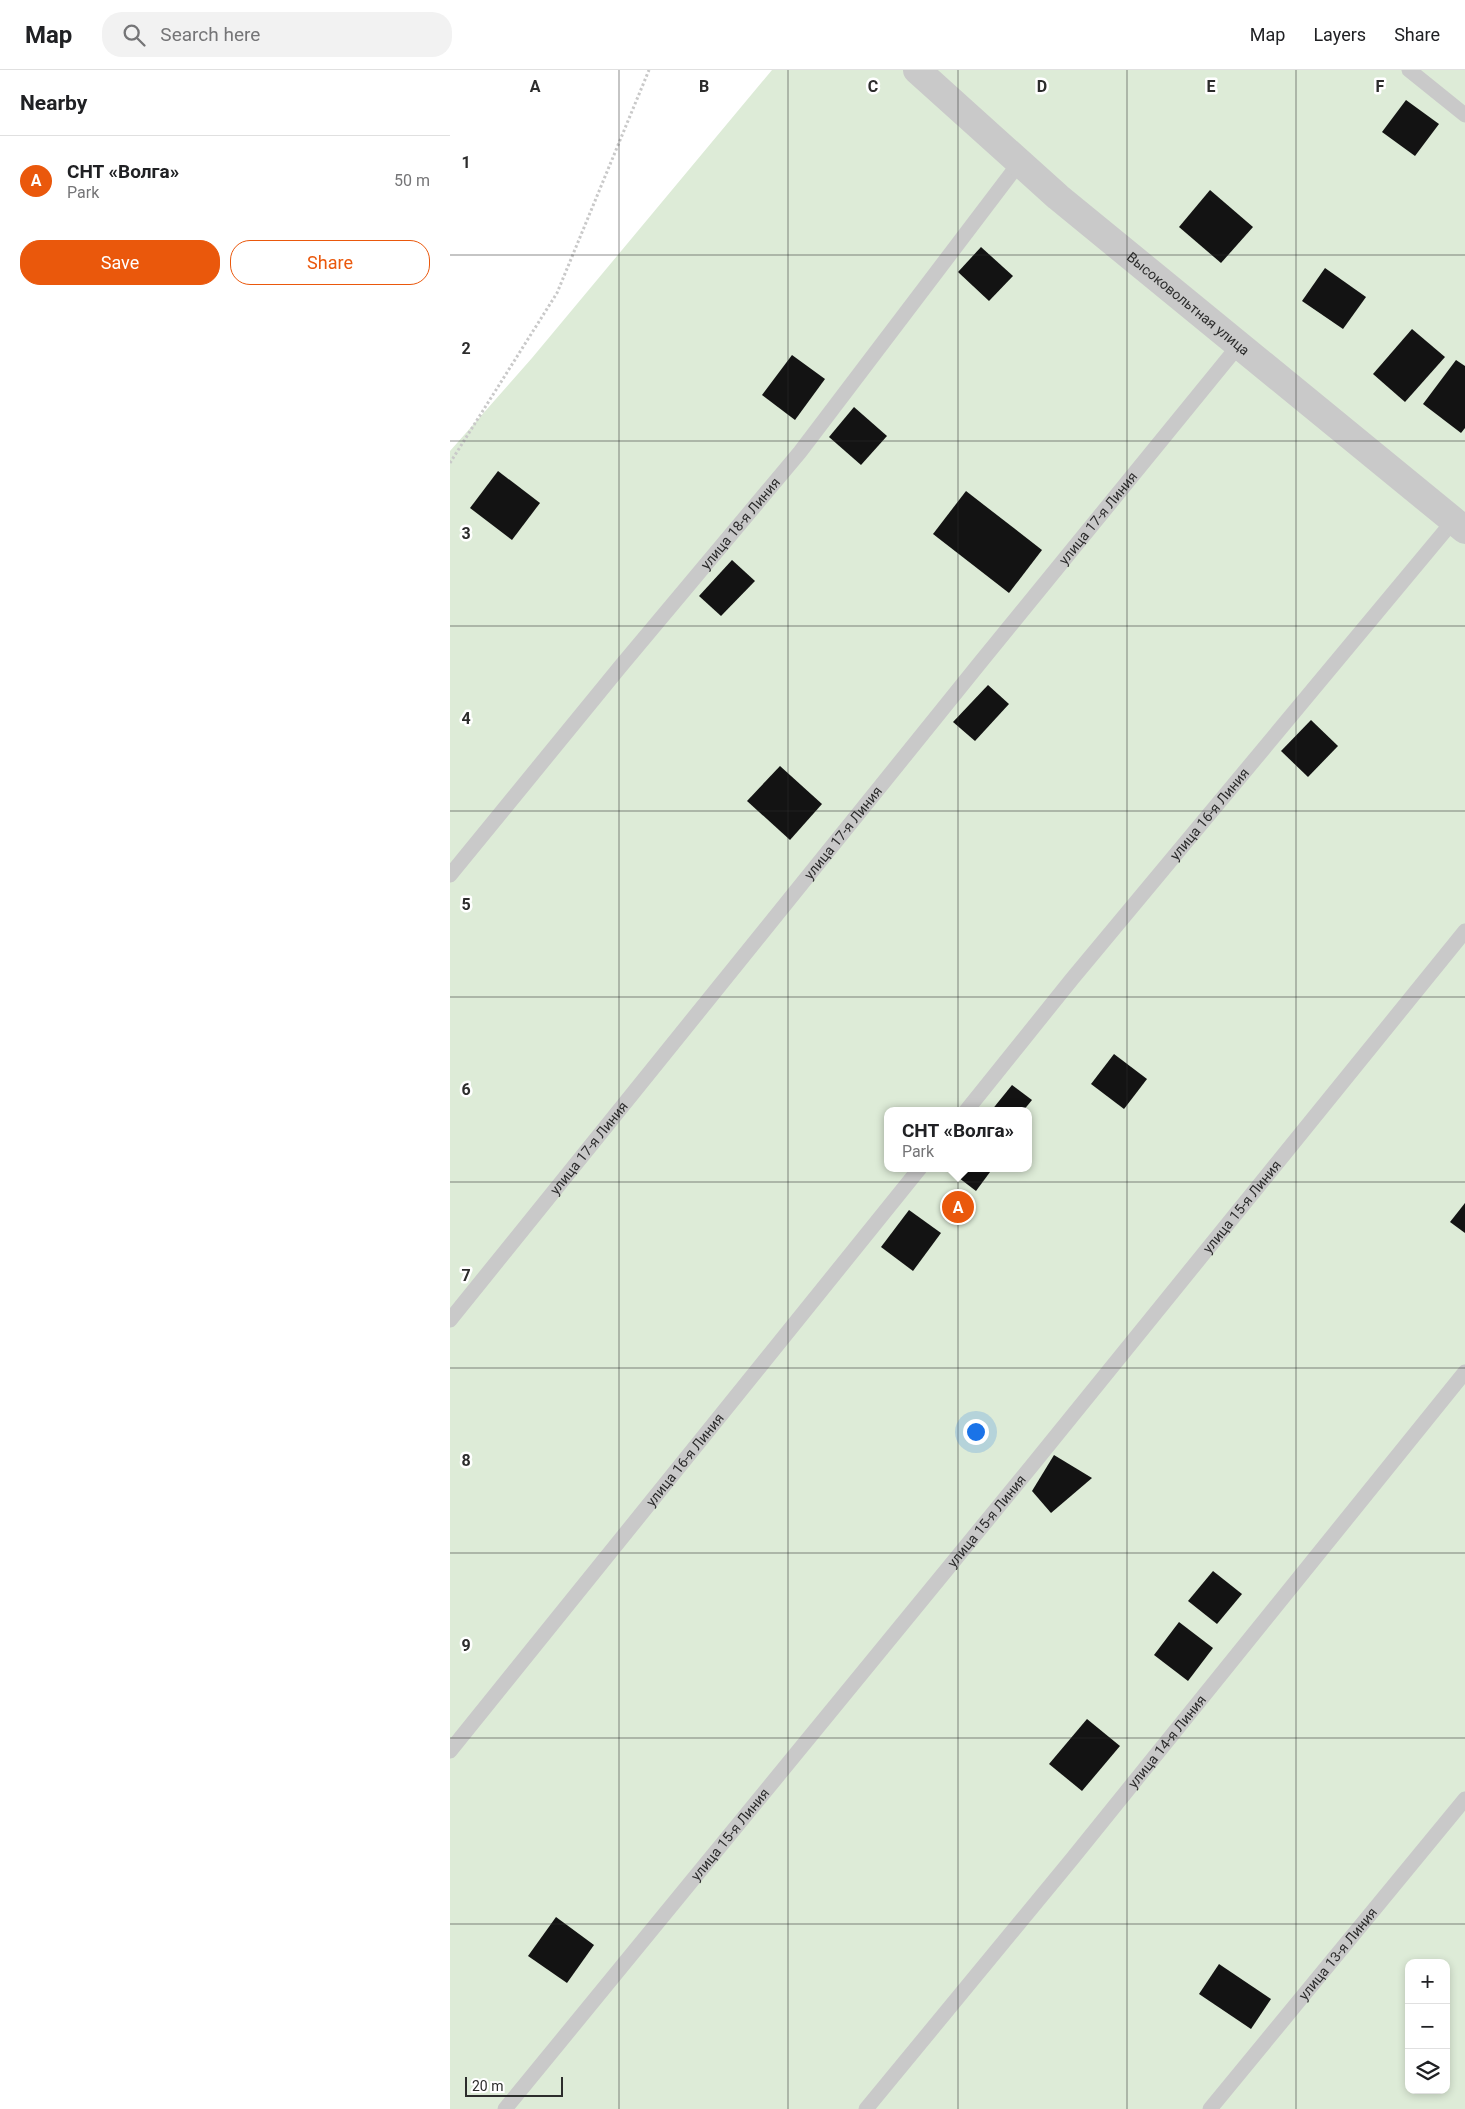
<!DOCTYPE html>
<meta charset="utf-8">
<style>
body{margin:0;font-family:Roboto,sans-serif;background:#f2f2f2;color:#202124}
.controls{position:absolute;right:15px;bottom:15px;display:grid;overflow:hidden;border-radius:10px;box-shadow:0 2px 8px #0003}
.controls button{width:45px;height:45px;display:grid;place-items:center;padding:0;border:0;border-bottom:1px solid #e0e0e0;background:#fff;color:#202124;font:25px sans-serif}
.scale{position:absolute;left:15px;bottom:12px;width:98px;box-sizing:border-box;padding-left:5px;border:2px solid #2c2c2c;border-top:0;font-size:14px;line-height:18px;white-space:nowrap;color:#2c2c2c;-webkit-text-stroke:4px #fff;paint-order:stroke}
.you{position:absolute;left:525px;top:1361px;width:18px;height:18px;margin:-12px;border:4px solid #fff;border-radius:50%;background:#1a73e8;box-shadow:0 0 0 8px #1a73e833}
.badge{display:grid;place-items:center;width:32px;height:32px;border-radius:50%;background:#ea580c;color:#fff;font-size:16px;font-weight:700}
.pin{position:absolute;translate:-50% -50%;border:2px solid #fff;box-shadow:0 1px 5px #0006}
.popup{position:absolute;left:434px;top:1037px;width:148px;height:65px;box-sizing:border-box;display:grid;place-content:center;border-radius:10px;background:#fff;filter:drop-shadow(0 1px 4px #0005);font-size:16px;white-space:nowrap;color:#757577}
.popup b{font-size:19px;color:#202124}
.popup::after{content:'';position:absolute;left:50%;top:100%;margin-left:-10px;border:10px solid transparent;border-top-color:#fff}
.list{margin:0;padding:0;list-style:none}
h2{display:flex;justify-content:space-between;align-items:center;height:65px;margin:0;padding:0 20px;font-size:21px}
h2 small{font-size:16px;font-weight:400;color:#757577}
.list li{display:grid;grid-template-columns:32px 1fr auto;gap:15px;align-items:center;box-sizing:border-box;height:90px;padding:0 20px;border-top:1px solid #e0e0e0}
.list b{display:block;font-size:19px;white-space:nowrap}
.list p{margin:0;font-size:16px;white-space:nowrap;color:#757577}
.list em{font-size:16px;font-style:normal;color:#757577}
.actions{display:flex;gap:10px;padding:15px 20px}
.actions a{flex:1;padding:11px 0;border:1px solid #ea580c;border-radius:20px;text-align:center;font-size:18px;color:#ea580c}
.actions .main{background:#ea580c;color:#fff}
.icon{flex:none;width:28px;height:28px;fill:none;stroke:currentColor;stroke-width:2;stroke-linecap:round;stroke-linejoin:round}
.map{position:relative;flex:none;width:1015px;height:2039px;overflow:hidden}
header{display:flex;align-items:center;gap:30px;box-sizing:border-box;height:70px;padding:0 25px;background:#fff;border-bottom:1px solid #e0e0e0}
header strong{font-size:24px}
nav{display:flex;gap:28px;margin-inline-start:auto;font-size:18px}
.search{width:350px;height:45px;background:#f2f2f2;display:flex;align-items:center;gap:12px;box-sizing:border-box;padding:0 18px;border-radius:20px;color:#757577;font-size:19px}
main{display:flex}
aside{flex:1;background:#fff}
.map>svg:first-child{display:block}
.green{fill:#ddebd7;fill-rule:evenodd}
.building{fill:#131313}
.lines{fill:none;stroke-linecap:round;stroke-linejoin:round}
.path{stroke:#c9c9c9;stroke-width:3;stroke-dasharray:2.5 2.5;stroke-linecap:butt}
.service{stroke:#c9c9c9;stroke-width:15}
.minor{stroke:#c9c9c9;stroke-width:28}
.grid{fill:none;stroke:#2c2c2c;stroke-width:1;stroke-opacity:0.55}
.labels{text-anchor:middle;stroke-width:5;stroke-linejoin:round;paint-order:stroke}
.street-label{font-size:14px;fill:#2c2c2c;stroke:#fff}
.grid-label{font-size:16px;text-anchor:middle;font-weight:bold;fill:#2c2c2c;stroke:#fff;stroke-width:5;stroke-linejoin:round;paint-order:stroke}
</style>
<header>
<strong>Map</strong>
<div class="search"><svg class="icon" aria-label="search" viewBox="0 0 24 24"><circle cx="10" cy="10" r="6"/><path d="M15 15l6 6"/></svg>Search here</div>
<nav><a>Map</a><a>Layers</a><a>Share</a></nav>
</header>
<main>
<aside>
<h2>Nearby<small></small></h2>
<ul class="list">
<li><span class="badge">A</span><div><b>СНТ «Волга»</b><p>Park</p></div><em>50 m</em></li>
</ul>
<div class="actions"><a class="main">Save</a><a>Share</a></div>
</aside>
<div class="map">
<svg width="1015" height="2039" viewBox="0 0 1015 2039">
<rect width="100%" height="100%" fill="#fff"/>
<!-- green -->
<path class="green" d="M322 0H1015V2039H0V381L82 288ZM438 1041H578V1098H438ZM959 1893H996V2020H959Z"/>
<!-- building -->
<g class="building">
<polygon points="956,30 989,54 965,86 932,62"/>
<polygon points="760,120 803,157 771,193 729,157"/>
<polygon points="531,177 563,206 539,231 508,202"/>
<polygon points="875,198 916,227 893,259 852,231"/>
<polygon points="962,259 995,287 955,332 923,304"/>
<polygon points="342,285 375,309 345,350 312,325"/>
<polygon points="1006,290 1015,296 1015,358 1011,363 973,334"/>
<polygon points="404,337 437,366 411,395 379,367"/>
<polygon points="48,401 90,433 62,470 20,438"/>
<polygon points="516,421 592,480 559,523 483,464"/>
<polygon points="282,490 305,511 271,546 249,526"/>
<polygon points="538,615 559,634 525,671 503,652"/>
<polygon points="861,650 888,676 858,707 831,681"/>
<polygon points="330,696 372,734 340,770 297,731"/>
<polygon points="664,984 697,1009 674,1039 641,1014"/>
<polygon points="562,1015 582,1030 573,1041 541,1041"/>
<polygon points="496,1098 543,1098 526,1121"/>
<polygon points="1015,1133 1015,1163 1000,1152"/>
<polygon points="459,1140 491,1163 463,1201 431,1177"/>
<polygon points="604,1385 642,1408 601,1443 582,1421"/>
<polygon points="763,1501 792,1524 767,1554 738,1531"/>
<polygon points="729,1552 763,1578 738,1611 704,1585"/>
<polygon points="637,1649 670,1676 632,1721 599,1694"/>
<polygon points="106,1847 144,1875 117,1913 78,1886"/>
<polygon points="769,1894 821,1929 801,1959 749,1924"/>
</g>
<g class="lines">
<!-- path -->
<polyline class="path" points="0,393 107,223 199,0"/>
<!-- service -->
<g class="service">
<polyline points="959,0 1015,45"/>
<path id="s1" d="M0 805 170 597 350 382 570 92"/>
<path id="s2" d="M516 1041 622 909 1004 450"/>
<path id="s3" d="M0 1250 529 594 789 275"/>
<path id="s4" d="M0 1681 470 1098"/>
<path id="s5" d="M55 2039 580 1398 1015 861"/>
<path id="s6" d="M416 2039 622 1789 1015 1302"/>
<path id="s7" d="M760 2039 1015 1729"/>
</g>
<!-- minor -->
<path class="minor" id="s8" d="M467 0 608 127 1015 460"/>
</g>
<!-- grid -->
<path class="grid" d="M169 0V2039M338 0V2039M508 0V2039M677 0V2039M846 0V2039M0 185H1015M0 371H1015M0 556H1015M0 741H1015M0 927H1015M0 1112H1015M0 1298H1015M0 1483H1015M0 1668H1015M0 1854H1015"/>
<g class="labels">
<!-- street labels -->
<g class="street-label">
<text dy="5" stroke="none"><textPath href="#s8" startOffset="358">Высоковольтная улица</textPath></text>
<text dy="5" stroke="none"><textPath href="#s3" startOffset="1031">улица 17-я Линия</textPath></text>
<text dy="5" stroke="none"><textPath href="#s1" startOffset="456">улица 18-я Линия</textPath></text>
<text dy="5" stroke="none"><textPath href="#s2" startOffset="384">улица 16-я Линия</textPath></text>
<text dy="5" stroke="none"><textPath href="#s3" startOffset="626">улица 17-я Линия</textPath></text>
<text dy="5" stroke="none"><textPath href="#s3" startOffset="221">улица 17-я Линия</textPath></text>
<text dy="5" stroke="none"><textPath href="#s5" startOffset="1165">улица 15-я Линия</textPath></text>
<text dy="5" stroke="none"><textPath href="#s4" startOffset="374">улица 16-я Линия</textPath></text>
<text dy="5" stroke="none"><textPath href="#s5" startOffset="760">улица 15-я Линия</textPath></text>
<text dy="5" stroke="none"><textPath href="#s6" startOffset="475">улица 14-я Линия</textPath></text>
<text dy="5" stroke="none"><textPath href="#s5" startOffset="355">улица 15-я Линия</textPath></text>
<text dy="5" stroke="none"><textPath href="#s7" startOffset="201">улица 13-я Линия</textPath></text>
</g>
</g>
<g class="grid-label">
<text x="85" y="22">A</text>
<text x="254" y="22">B</text>
<text x="423" y="22">C</text>
<text x="592" y="22">D</text>
<text x="761" y="22">E</text>
<text x="930" y="22">F</text>
<text x="16" y="98">1</text>
<text x="16" y="284">2</text>
<text x="16" y="469">3</text>
<text x="16" y="654">4</text>
<text x="16" y="840">5</text>
<text x="16" y="1025">6</text>
<text x="16" y="1211">7</text>
<text x="16" y="1396">8</text>
<text x="16" y="1581">9</text>
</g>
</svg>
<div class="controls">
<button>+</button>
<button>−</button>
<button><svg class="icon" aria-label="layers" viewBox="0 0 24 24"><path d="M12 4l9 5-9 5-9-5zM3 14l9 5 9-5"/></svg></button>
</div>
<div class="scale">20 m</div>
<div class="you"></div>
<div class="pin badge" style="left:508px;top:1137px">A</div>
<div class="popup"><b>СНТ «Волга»</b>Park</div>
</div>
</main>
